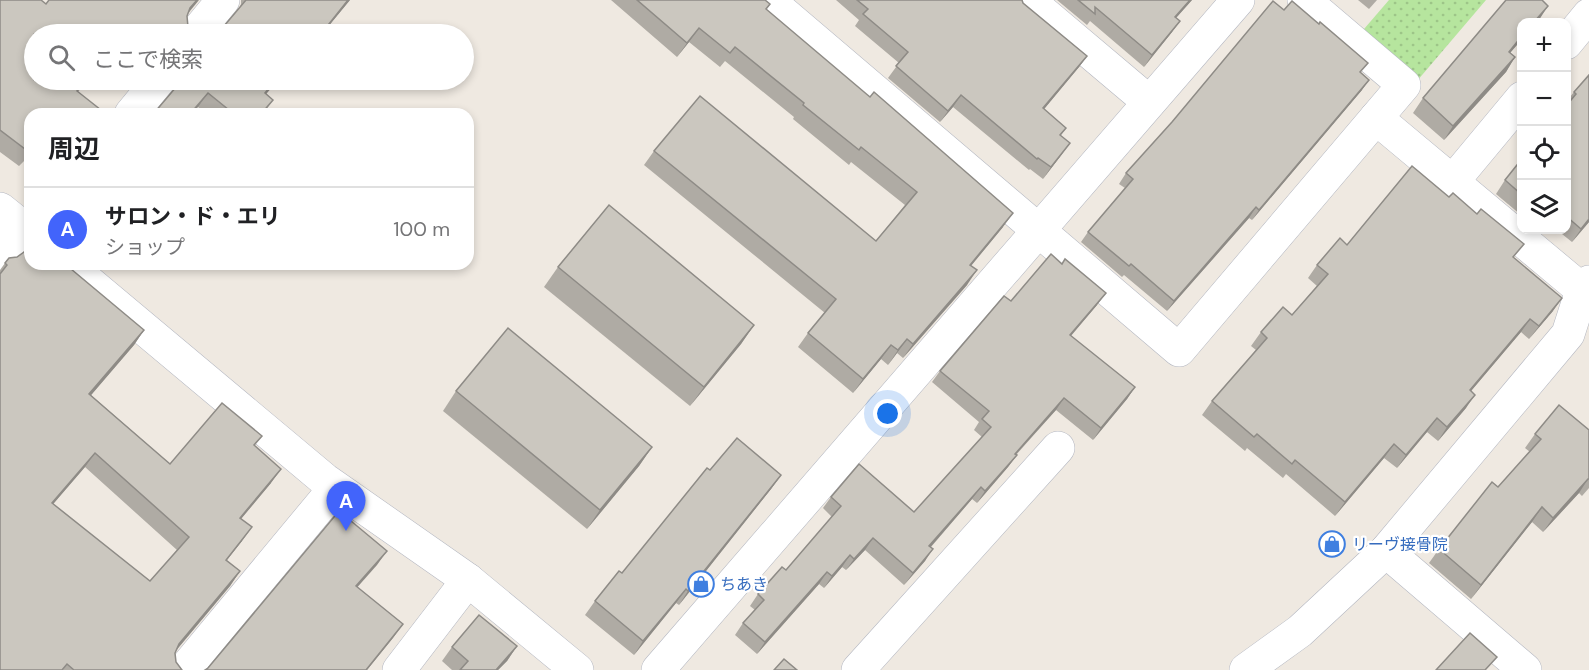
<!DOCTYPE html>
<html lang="ja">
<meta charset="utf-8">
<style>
body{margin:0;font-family:"DM Sans","Noto Sans JP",sans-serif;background:#f2f2f2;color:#202124}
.controls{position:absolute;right:18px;top:18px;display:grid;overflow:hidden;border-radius:12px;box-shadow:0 3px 9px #0003}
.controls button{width:54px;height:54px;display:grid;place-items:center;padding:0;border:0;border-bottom:2px solid #e0e0e0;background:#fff;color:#202124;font:30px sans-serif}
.you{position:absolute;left:888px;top:414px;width:21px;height:21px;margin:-15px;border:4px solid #fff;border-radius:50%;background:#1a73e8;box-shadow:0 0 0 9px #1a73e833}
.badge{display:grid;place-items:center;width:39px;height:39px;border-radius:50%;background:#4264fb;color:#fff;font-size:20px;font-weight:700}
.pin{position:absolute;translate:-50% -50px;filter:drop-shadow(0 2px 3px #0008)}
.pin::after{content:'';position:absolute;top:32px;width:21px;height:18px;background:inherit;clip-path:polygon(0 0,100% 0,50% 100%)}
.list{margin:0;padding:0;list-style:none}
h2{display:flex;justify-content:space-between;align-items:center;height:78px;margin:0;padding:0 24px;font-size:26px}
h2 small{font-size:20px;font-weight:400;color:#757577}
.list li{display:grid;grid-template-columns:39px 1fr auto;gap:18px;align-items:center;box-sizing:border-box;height:84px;padding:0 24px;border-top:2px solid #e0e0e0}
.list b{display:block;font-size:22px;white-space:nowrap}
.list p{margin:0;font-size:20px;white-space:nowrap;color:#757577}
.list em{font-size:20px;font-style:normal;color:#757577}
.icon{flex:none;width:33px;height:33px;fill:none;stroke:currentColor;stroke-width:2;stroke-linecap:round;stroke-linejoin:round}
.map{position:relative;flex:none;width:1589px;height:670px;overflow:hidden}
.search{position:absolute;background:#fff;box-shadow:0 3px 9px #0003;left:24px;top:24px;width:450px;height:66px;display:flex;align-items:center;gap:15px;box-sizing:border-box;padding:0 21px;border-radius:33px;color:#757577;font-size:22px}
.panel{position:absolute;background:#fff;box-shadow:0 3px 9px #0003;left:24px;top:108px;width:450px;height:162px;border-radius:18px}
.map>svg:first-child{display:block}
.park{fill:url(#park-dots)}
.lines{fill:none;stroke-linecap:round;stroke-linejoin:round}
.street-casing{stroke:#b4b7c1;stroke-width:34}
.street{stroke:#fff;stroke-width:33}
.wall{fill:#afaba4;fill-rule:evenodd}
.shaded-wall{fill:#8e8b86}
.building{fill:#cbc7bf;stroke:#8e8b86;stroke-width:1.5;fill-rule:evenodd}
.labels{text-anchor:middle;stroke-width:4.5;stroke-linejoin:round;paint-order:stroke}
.shop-label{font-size:16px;fill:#366cbe;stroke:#fff;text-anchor:start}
</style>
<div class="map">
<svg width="1589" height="670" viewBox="0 0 1589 670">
<defs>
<pattern id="park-dots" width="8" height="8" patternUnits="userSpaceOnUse" patternTransform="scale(1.5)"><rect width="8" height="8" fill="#b6e59e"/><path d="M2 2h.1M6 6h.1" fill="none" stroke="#9dc588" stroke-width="1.8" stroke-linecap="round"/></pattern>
</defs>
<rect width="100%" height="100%" fill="#efe9e1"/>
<!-- park -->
<polygon class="park" points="1389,0 1486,0 1417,81 1364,29"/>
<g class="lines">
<!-- street casing -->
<g class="street-casing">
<g id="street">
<polyline points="768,0 1179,350 1404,85 1304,0"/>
<polyline points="1028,0 1149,102"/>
<polyline points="195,34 223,0"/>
<polyline points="1566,43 1589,15"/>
<polyline points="131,114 159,80"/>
<polyline points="1376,118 1582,290"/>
<polyline points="1453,181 1522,98"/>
<polyline points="0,209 30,233"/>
<polyline points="0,254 23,227"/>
<polyline points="67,264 325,480 468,580 577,670"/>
<polyline points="1386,551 1525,670"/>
<polyline points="184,670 335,488"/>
<polyline points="399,670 468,580"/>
<polyline points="658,670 1238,0"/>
<polyline points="858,670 1058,448"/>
<polyline points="1246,670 1300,631 1386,551 1568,334 1582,290 1589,282"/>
</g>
</g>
<!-- street -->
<use href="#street" class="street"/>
</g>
<!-- wall -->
<g class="wall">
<polygon points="0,0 188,13 187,16 188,27 194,34 34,34 34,80 87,80 78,92 30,114 30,163 25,160 19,166 0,152"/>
<polygon points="241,0 350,0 322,34 215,34 219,32 240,7 241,4"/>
<polygon points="611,0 765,0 770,4 766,9 1003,227 971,266 967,285 903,358 897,353 888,365 881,359 853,393 798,347 808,333 825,313 644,165 654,151 876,241 905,205 851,162 849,165 793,119 794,117 725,61 720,67 689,42 677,57"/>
<polygon points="836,0 1022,0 1023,3 1087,56 1079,67 1044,109 1066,128 1061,135 1062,154 1043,179 1030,169 1029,170 953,107 940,122 888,78 899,63 855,26 859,20"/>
<polygon points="1057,0 1192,0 1176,18 1172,32 1144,67 1090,21 1087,25"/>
<polygon points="1358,0 1377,0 1369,9"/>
<polygon points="1284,10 1361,73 1362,90 1252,220 1249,218 1167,311 1124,275 1122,277 1081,242 1088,232 1125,188 1119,184 1126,173"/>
<polygon points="1539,20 1510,53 1515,57 1506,72 1444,140 1413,113 1423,98"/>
<polygon points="1589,75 1589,222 1572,242 1557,230 1566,230 1566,102 1574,92"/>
<polygon points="177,80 278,80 266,94 273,100 263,114 206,114 198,107 155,112 176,87 177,84"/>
<polygon points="1521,160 1521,215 1496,194 1505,180"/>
<polygon points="1347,245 1514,258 1553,311 1529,339 1521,332 1471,391 1466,408 1438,441 1427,432 1397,468 1384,458 1335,516 1286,474 1283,478 1247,448 1245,451 1202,415 1212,401 1256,350 1251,346 1261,332 1292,315 1317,286 1308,278 1317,265"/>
<path d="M24 252 144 330 134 345 91 395 170 464 262 436 254 446 271 483 241 519 242 541 226 560 240 571 230 586 177 649 175 653 176 662 182 670H0V270L5 263 17 257ZM85 467 177 550 150 581 53 504Z"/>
<polygon points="558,267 754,325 741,344 690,406 544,287"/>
<polygon points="1011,301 1097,305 1071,336 1135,387 1127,399 1093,440 1056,410 1016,455 1017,455 1008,467 977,503 972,499 931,547 925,561 904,585 865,550 846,570 842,567 824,588 819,584 757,654 735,635 743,623 755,610 750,606 758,594 786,570 832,517 823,508 831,497 914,512 982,437 974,430 979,422 932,382 940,371"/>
<polygon points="456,391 652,447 639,466 587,529 443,411"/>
<polygon points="1589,430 1589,488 1582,496 1579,493 1543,532 1532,522 1471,599 1429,563 1439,549 1498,487 1530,452 1525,448 1535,434"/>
<polygon points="710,470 781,475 771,489 679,605 676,603 634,655 585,615 595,601 622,573"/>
<polygon points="517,646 507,661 498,670 452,670 442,661 452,647"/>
</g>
<!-- shaded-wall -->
<g class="shaded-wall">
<polygon points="197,0 199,0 181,22 190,8"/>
<polygon points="348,0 350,0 322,34 321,34"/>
<polygon points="1190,0 1192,0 1167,28 1175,17"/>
<polygon points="1548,6 1539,20 1536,22 1534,22"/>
<polygon points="1180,21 1172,32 1144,67 1152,55"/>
<polygon points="699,28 689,42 677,57 687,43"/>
<polygon points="1521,37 1521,40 1499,66 1509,52"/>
<polygon points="1087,56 1079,67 1035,120 1043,108"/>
<polygon points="1515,57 1506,72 1444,140 1453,126"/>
<polygon points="276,80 278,80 255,107 265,93"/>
<polygon points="1369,80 1362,90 1252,220 1259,210"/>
<polygon points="208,93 198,107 192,114 190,114"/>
<polygon points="961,95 953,107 940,122 948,111"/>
<polygon points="1070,143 1062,154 1043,179 1051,167"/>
<polygon points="1256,207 1249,218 1167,311 1174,301"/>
<polygon points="1013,213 1003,227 960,279 970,265"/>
<polygon points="1589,219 1589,222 1572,242 1581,229"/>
<polygon points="977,270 967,285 903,358 913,344"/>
<polygon points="1106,293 1097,305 1062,346 1070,335"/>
<polygon points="1562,298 1553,311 1529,339 1539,326"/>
<polygon points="1530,319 1521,332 1460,404 1470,390"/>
<polygon points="754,325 741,344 690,406 704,387"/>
<polygon points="144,330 134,345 80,408 89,394"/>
<polygon points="907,339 897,353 888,365 898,350"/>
<polygon points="891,345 881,359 853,393 863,379"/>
<polygon points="1135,387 1127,399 1093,440 1101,428"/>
<polygon points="1475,395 1466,408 1438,441 1447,427"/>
<polygon points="1064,398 1056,410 1006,465 1015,454"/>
<polygon points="1437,418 1427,432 1397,468 1406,455"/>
<polygon points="1394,444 1384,458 1335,516 1345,502"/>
<polygon points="652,447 639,466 587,529 600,510"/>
<polygon points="95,453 85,467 42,517 52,503"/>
<polygon points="1017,455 1008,467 977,503 985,491"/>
<polygon points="281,469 271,483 230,532 240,518"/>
<polygon points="781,475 771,489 679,605 688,591"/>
<polygon points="1588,479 1579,493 1543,532 1553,518"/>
<polygon points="981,487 972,499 921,558 929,546"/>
<polygon points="1542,507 1532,522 1471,599 1481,585"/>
<polygon points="252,527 242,541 216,574 226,560"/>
<polygon points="873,538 865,550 846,570 854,559"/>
<polygon points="933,549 925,561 904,585 913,573"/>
<polygon points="387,551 377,565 346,600 356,586"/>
<polygon points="850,555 842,567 824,588 832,576"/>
<polygon points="240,571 230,586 169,659 179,644"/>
<polygon points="827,572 819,584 757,654 765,642"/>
<polygon points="686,589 676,603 634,655 643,641"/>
<polygon points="403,624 393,638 367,670 366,670"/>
<polygon points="517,646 507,661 498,670 496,670"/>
</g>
<!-- building -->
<g class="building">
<polygon points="0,0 41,0 46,4 49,0 197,0 190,8 187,16 188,27 194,34 129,34 125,31 122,34 34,34 34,80 86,80 77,91 106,114 30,114 30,151 29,152 0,130"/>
<polygon points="246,0 348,0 321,34 316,31 313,34 215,34 219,32"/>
<polygon points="637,0 765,0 770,4 766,9 870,97 874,92 1013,213 970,265 977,270 913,344 907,339 898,350 891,345 863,379 808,333 836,299 654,151 700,96 876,241 917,192 861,147 859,150 803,105 804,103 735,47 730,53 699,28 687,43"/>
<polygon points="857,0 1022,0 1023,3 1087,56 1043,108 1066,128 1060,135 1070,143 1051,167 1038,158 1037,159 961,95 948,111 896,66 908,52 863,14 868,9"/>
<polygon points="1078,0 1190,0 1175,17 1180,21 1152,55 1095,7 1095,14"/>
<polygon points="1506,0 1542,0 1548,6 1534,22 1521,22 1521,37 1509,52 1515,57 1453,126 1423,98"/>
<polygon points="1273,1 1284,10 1292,1 1319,24 1320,22 1368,63 1360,72 1369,80 1259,210 1256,207 1174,301 1131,264 1129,266 1088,232 1133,179 1126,173 1172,122"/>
<polygon points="1589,75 1589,219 1581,229 1566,216 1566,106 1576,94 1574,92"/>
<polygon points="182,80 276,80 265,93 273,100 261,114 234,114 208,93 190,114 152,114 155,112"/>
<polygon points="1521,160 1521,194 1505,180"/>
<polygon points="1412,166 1449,197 1453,193 1477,214 1481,209 1524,244 1513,257 1562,298 1539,326 1530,319 1470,390 1475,395 1447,427 1437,418 1406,455 1394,444 1345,502 1295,460 1292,464 1257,434 1254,437 1212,401 1267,338 1261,332 1283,307 1292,315 1328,274 1317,265 1340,238 1347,245"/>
<polygon points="609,205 754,325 704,387 558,267"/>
<path d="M30 245V264H65L144 330 89 394 170 464 222 403 262 436 254 445 281 469 240 518 252 527 226 560 240 571 179 644 175 653 176 662 182 670H74L67 664 62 670H0V274L7 265 5 263 9 258 17 257 24 252ZM95 453 189 537 150 581 52 503Z"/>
<polygon points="1051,254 1062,264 1065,259 1106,293 1070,335 1135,387 1101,428 1064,398 1015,454 1017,455 985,491 981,487 929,546 933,549 913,573 873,538 854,559 850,555 832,576 827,572 765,642 743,623 764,600 758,594 782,567 786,570 841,506 831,497 859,464 914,512 991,427 982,419 989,411 940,371 1004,296 1011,301"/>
<polygon points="508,328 652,447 600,510 456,391"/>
<polygon points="1559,405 1589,430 1589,479 1588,479 1553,518 1542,507 1481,585 1439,549 1492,482 1498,487 1541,439 1535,434"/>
<polygon points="737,438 781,475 688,591 686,589 643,641 595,601 619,571 622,573 707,468 710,470"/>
<polygon points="339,511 387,551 356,586 403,624 366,670 205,670 208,668"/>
<polygon points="479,615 517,646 496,670 460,670 468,661 452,647"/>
<polygon points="1470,633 1497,657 1485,670 1436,670"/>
<polygon points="784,659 797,670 774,670"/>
</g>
<!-- icons -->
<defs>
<g id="shop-ring" transform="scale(1.35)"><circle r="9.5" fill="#fff" stroke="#3f7fe0" stroke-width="1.5"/><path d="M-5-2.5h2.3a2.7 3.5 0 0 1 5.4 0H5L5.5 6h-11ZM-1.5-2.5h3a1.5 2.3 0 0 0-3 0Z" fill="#3f7fe0"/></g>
</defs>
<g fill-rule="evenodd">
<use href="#shop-ring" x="1332" y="544"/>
<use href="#shop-ring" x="701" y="584"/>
</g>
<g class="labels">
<!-- shop labels -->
<g class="shop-label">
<text x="1352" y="550">リーヴ接骨院</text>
<text x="720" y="590">ちあき</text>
</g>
</g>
</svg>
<div class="controls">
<button>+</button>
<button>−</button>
<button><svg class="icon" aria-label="locate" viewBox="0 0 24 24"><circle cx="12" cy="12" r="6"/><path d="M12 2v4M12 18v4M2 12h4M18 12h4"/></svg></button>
<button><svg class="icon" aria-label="layers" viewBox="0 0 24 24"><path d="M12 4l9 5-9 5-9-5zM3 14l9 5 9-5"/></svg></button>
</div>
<div class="you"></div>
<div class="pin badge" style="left:346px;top:531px">A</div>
<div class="search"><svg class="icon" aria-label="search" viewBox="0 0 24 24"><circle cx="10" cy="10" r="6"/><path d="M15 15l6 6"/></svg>ここで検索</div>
<section class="panel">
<h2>周辺<small></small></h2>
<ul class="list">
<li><span class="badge">A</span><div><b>サロン・ド・エリ</b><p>ショップ</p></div><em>100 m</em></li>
</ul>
</section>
</div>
